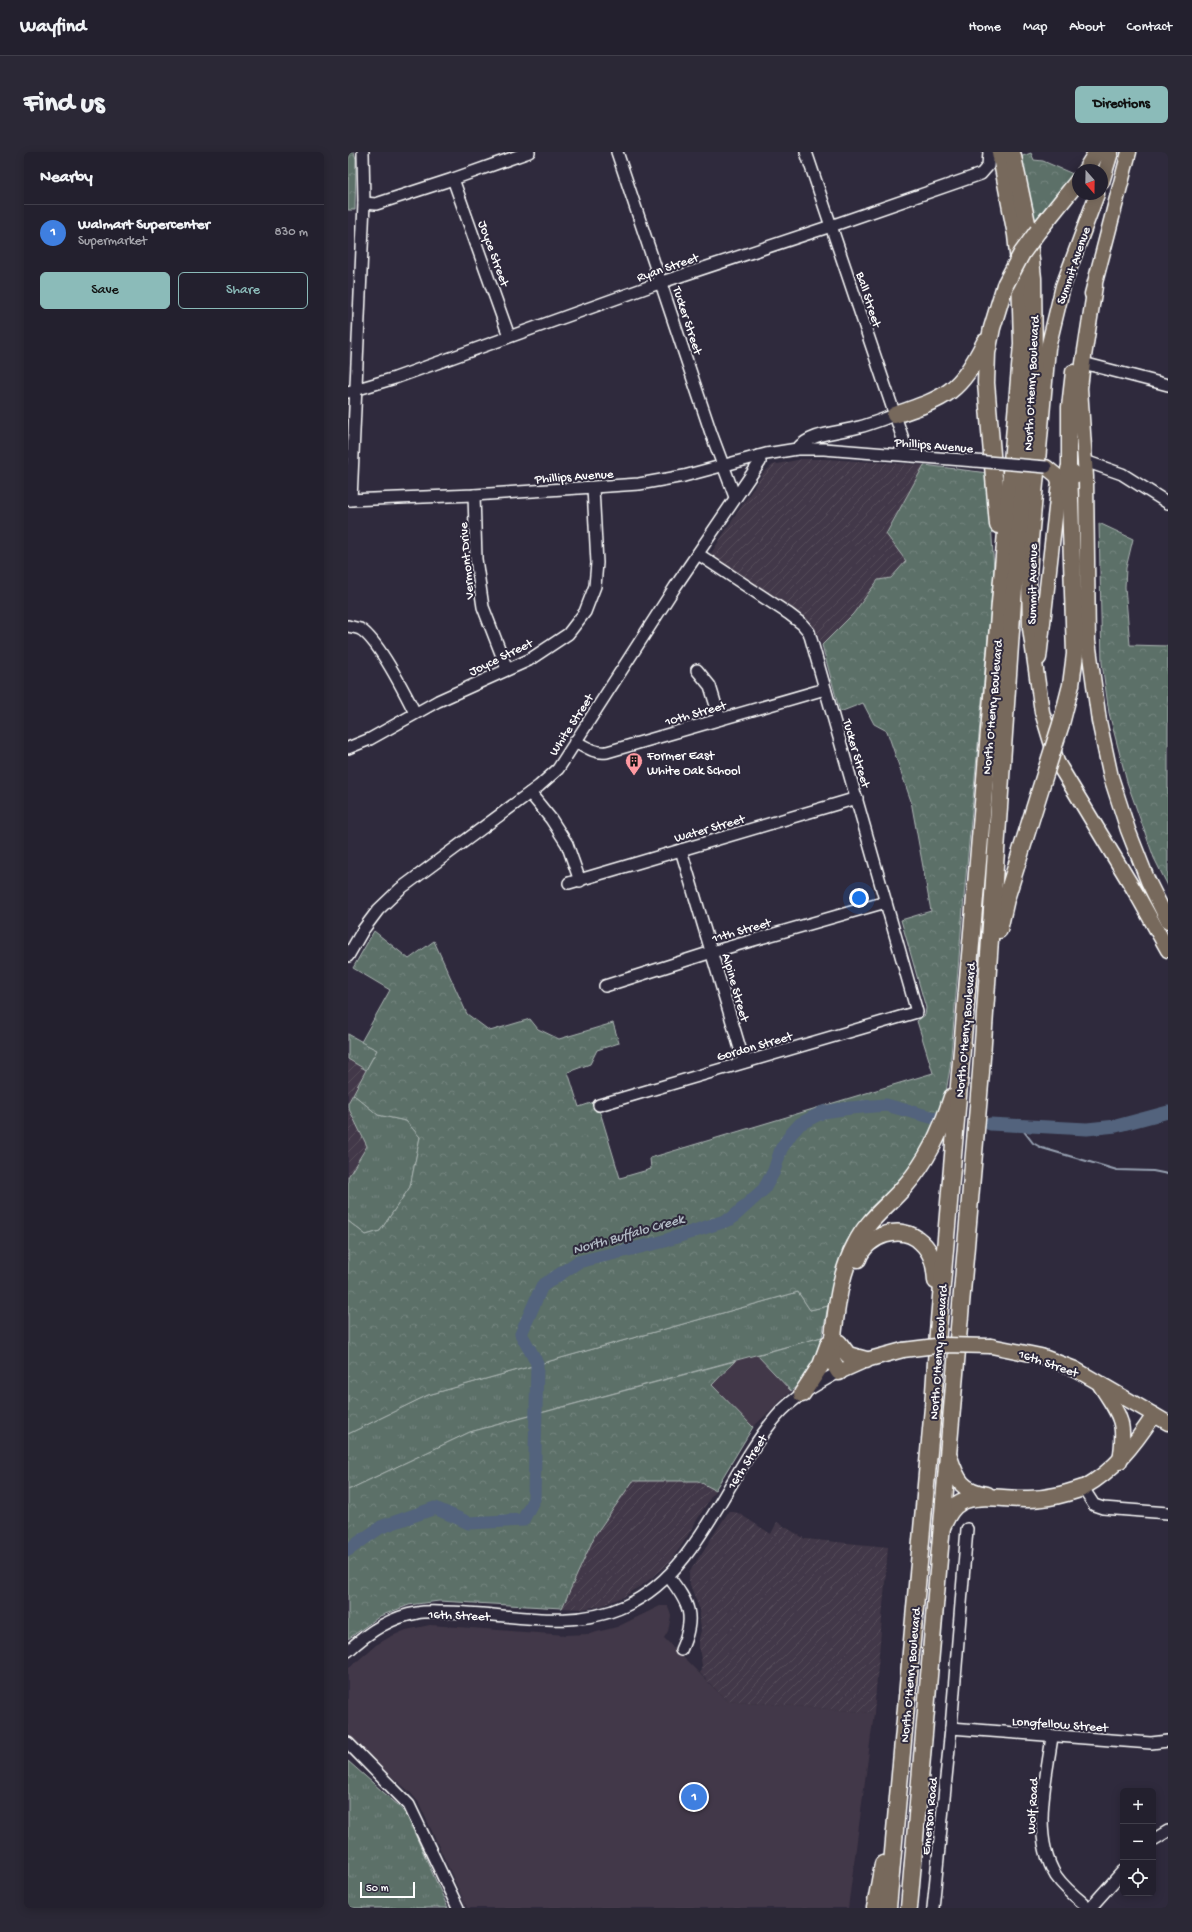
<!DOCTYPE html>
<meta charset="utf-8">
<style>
body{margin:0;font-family:"Gochi Hand",sans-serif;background:#2b2836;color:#f1f3f6}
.controls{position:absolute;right:12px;bottom:12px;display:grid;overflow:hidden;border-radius:6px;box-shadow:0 2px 10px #0003}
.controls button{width:36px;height:36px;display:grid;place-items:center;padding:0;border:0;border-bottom:1px solid #403e4a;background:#23202e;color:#f1f3f6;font:20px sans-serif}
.compass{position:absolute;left:724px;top:12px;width:36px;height:36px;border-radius:50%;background:#23202e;box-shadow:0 2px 10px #0003;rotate:160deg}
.scale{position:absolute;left:12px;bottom:10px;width:55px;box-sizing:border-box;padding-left:4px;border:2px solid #fff;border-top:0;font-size:11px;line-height:14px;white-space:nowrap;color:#fff;-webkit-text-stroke:3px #2f2a3d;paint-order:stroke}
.you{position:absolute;left:511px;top:746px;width:14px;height:14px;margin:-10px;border:3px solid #fff;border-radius:50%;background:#1a73e8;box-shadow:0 0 0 6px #1a73e833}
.badge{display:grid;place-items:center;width:26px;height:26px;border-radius:50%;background:#8bbbb9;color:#fff;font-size:13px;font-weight:700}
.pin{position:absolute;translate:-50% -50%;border:2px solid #fff;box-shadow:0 1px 4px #0006}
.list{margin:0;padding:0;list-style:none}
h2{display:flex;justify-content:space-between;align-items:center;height:52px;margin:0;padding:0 16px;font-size:17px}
h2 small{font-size:13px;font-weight:400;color:#a3a3aa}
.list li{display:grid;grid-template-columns:26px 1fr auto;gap:12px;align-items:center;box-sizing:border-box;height:56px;padding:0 16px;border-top:1px solid #403e4a}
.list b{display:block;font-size:15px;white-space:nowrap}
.list p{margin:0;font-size:13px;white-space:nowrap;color:#a3a3aa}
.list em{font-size:13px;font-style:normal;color:#a3a3aa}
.actions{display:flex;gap:8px;padding:12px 16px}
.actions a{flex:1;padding:9px 0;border:1px solid #8bbbb9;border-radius:6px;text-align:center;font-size:14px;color:#8bbbb9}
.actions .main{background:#8bbbb9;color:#111}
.icon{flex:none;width:22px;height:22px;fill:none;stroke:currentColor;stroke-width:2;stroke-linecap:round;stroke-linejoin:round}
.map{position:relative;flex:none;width:820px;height:1756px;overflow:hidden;border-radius:6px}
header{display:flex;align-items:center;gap:24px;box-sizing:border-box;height:56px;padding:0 20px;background:#23202e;border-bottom:1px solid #403e4a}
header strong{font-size:19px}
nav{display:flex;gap:22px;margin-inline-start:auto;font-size:14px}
.intro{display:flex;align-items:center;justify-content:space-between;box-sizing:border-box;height:96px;padding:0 24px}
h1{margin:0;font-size:28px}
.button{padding:10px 18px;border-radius:6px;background:#8bbbb9;color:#111;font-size:14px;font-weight:700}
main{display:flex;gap:24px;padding:0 24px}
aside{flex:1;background:#23202e;border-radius:6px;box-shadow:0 2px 10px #0003}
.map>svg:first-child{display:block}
.built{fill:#433948}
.industrial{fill:url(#industrial-furrows)}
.grass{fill:url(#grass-tufts);stroke:#adb7b4}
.forest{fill:url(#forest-crowns);stroke:#adb7b4}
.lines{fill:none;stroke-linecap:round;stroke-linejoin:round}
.stream{stroke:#97a1b1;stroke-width:2}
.river{stroke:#52637d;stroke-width:13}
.minor-casing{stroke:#fff;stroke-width:14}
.major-casing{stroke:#fff;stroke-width:17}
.highway-casing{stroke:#fff;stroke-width:19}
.minor{stroke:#2f2a3d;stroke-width:11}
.major{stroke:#77695c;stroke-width:14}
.highway{stroke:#77695c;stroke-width:16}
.minor-bridge-casing{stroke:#fff;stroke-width:14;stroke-linecap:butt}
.major-bridge-casing{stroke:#fff;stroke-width:17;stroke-linecap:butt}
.highway-bridge-casing{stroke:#fff;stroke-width:19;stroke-linecap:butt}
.minor-bridge{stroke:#2f2a3d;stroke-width:11}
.major-bridge{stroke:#77695c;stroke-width:14}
.highway-bridge{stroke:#77695c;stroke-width:16}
.labels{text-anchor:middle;stroke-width:4;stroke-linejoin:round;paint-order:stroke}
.street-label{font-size:13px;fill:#fff;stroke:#2f2a3d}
.poi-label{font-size:13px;fill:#fff;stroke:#2f2a3d;text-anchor:start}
.water-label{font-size:14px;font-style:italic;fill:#b1b9c4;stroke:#2f2a3d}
</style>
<header>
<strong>Wayfind</strong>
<nav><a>Home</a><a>Map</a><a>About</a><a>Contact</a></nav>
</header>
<div class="intro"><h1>Find us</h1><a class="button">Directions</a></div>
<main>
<aside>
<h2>Nearby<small></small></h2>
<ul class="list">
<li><span class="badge" style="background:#3f7fe0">1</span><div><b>Walmart Supercenter</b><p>Supermarket</p></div><em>830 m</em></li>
</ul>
<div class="actions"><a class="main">Save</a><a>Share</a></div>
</aside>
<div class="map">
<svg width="820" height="1756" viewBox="0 0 820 1756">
<defs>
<pattern id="industrial-furrows" width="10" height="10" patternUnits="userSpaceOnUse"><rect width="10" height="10" fill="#433948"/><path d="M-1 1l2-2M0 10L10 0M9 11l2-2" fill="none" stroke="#564d5a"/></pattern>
<pattern id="grass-tufts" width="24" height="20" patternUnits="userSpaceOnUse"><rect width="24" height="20" fill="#5b6f68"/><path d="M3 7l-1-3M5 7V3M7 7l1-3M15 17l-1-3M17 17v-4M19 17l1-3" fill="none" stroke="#74857f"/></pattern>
<pattern id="forest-crowns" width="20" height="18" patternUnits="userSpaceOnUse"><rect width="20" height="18" fill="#5b6f68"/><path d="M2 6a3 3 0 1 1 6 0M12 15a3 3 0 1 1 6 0" fill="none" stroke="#74857f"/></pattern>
</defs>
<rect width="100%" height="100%" fill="#2f2a3d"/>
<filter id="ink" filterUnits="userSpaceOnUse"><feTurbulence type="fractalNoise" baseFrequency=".025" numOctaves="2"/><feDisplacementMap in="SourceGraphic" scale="8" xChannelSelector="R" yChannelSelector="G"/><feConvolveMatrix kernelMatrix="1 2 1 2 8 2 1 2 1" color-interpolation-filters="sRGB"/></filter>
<g filter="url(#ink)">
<!-- built -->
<g class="built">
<polygon points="409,1203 443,1239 405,1275 364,1233 387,1209"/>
<polygon points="312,1454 320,1454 323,1464 320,1479 316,1486 378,1548 526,1561 500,1756 119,1756 71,1651 62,1640 25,1609 0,1582 0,1517 28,1493 42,1485 58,1478 82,1473 217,1483 241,1482 269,1475"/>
</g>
<!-- industrial -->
<g class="industrial">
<polygon points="454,307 476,307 576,313 538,381 558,409 543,426 530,428 505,462 474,493 468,478 460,468 362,403 415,321 425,313"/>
<polygon points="0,907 18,918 0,951"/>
<polygon points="0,955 19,994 0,1025"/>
<polygon points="285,1329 350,1329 367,1338 332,1396 316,1416 296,1432 275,1445 253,1454 233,1457 214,1456 247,1383"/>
<polygon points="381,1359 390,1361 423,1382 429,1370 457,1387 540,1395 526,1561 378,1548 352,1521 354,1513 350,1490 353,1479 351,1456 341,1430 341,1421"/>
</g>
<!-- grass -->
<g class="grass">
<polygon points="0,882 29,898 18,918 0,907"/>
<polygon points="5,942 30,963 58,969 72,985 62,1035 32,1079 18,1083 0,1069 0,1025 19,994 0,955 0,951"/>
<polygon points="450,1140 462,1158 480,1154 474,1185 122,1280 0,1338 0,1282 80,1243"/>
<polygon points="0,1609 51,1654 59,1664 100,1756 0,1756"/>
</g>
<!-- forest -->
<g class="forest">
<polygon points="0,0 6,0 8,7 7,58 0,58"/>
<polygon points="683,1 686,8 695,9 725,22 701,51 695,64 685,76 672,5"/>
<polygon points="576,313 640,321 646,419 615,756 602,916 596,952 569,1012 523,1055 503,1082 487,1122 480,1154 462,1158 450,1140 80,1243 0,1282 0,1069 18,1083 32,1079 62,1035 72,985 58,969 30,963 5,942 29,898 13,890 42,838 5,816 26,779 61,807 86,789 119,862 142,879 182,867 190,877 211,887 265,871 271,891 249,898 242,912 220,920 231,955 246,950 253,963 272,1026 303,1017 302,1006 585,921 569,869 577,863 578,856 553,768 583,759 563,649 539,579 526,572 515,551 492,560 474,493 505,462 530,428 543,426 558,409 538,382"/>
<polygon points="751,371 785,387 778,416 777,435 782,493 820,494 820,734 806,706 779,630 761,561 754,511"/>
<path d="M474 1185C467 1213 466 1220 443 1239L409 1203Z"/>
<polygon points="387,1209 364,1233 405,1275 367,1338 350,1329 285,1329 247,1383 214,1456 91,1449 61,1453 32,1464 0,1487 0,1338 122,1280"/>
</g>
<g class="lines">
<!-- stream -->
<polyline class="stream" points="671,973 685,991 694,996 769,1018 805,1019 820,1022"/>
<!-- river -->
<g class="river">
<polyline points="642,972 739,977 768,974 820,960"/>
<polyline points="0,1398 33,1375 87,1356 121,1371 175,1368 186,1347 189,1211 173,1182 194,1134 230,1110 313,1090 383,1067 416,1037 426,1019 433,997 443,982 452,972 475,960 502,956 538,953 590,967"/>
</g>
<!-- minor casing -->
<g class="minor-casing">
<g id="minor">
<polyline points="269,0 363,281 387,345"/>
<polyline points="458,0 556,290 557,303"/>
<polyline points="105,27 161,184"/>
<polyline points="16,51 28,52 105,27 181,0"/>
<polyline points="735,211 820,233"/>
<polyline points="0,240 47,226 314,130 483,74 633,22 640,14 641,0"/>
<path d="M449 297C463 280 491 281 511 275 523 272 535 267 547 263"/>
<polyline points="737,309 774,322 820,351"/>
<polyline points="126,343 128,407 135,455 159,517"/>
<polyline points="0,348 126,343 291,332 336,324 418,302 449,297 476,297 627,309"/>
<polyline points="3,348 16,51 15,0"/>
<path d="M0 474C4 475 9 476 12 477 30 487 58 543 67 561"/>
<polyline points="349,518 362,534 372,567"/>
<path d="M227 589C238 595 247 602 259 600L477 537"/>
<polyline points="0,596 22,587 90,549 181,508 220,482 237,460 247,434 249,411 245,336"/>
<polyline points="182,641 203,667 219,692 232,729"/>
<polyline points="333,698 396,910"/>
<polyline points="221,731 509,646"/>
<polyline points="0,804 15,778 30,758 52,737 191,634 210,617 327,435 412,310 410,304"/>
<polyline points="257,834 364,800 538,750"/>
<polyline points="251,953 569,860 461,480 454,472 441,462 350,402"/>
<polyline points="735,1336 746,1353 755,1356 820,1361"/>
<path d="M320 1424C342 1452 348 1465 333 1498"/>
<path d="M0 1499C18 1482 43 1465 69 1461 78 1459 88 1460 97 1460 156 1460 221 1480 277 1454 352 1420 377 1324 429 1264 445 1245 469 1232 491 1220"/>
<polyline points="603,1576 803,1591 820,1589"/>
<path d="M704 1585C698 1628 683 1684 708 1724 717 1737 729 1746 741 1756"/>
<polyline points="0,1591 61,1653 110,1756"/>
<polyline points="805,1688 820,1679"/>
<polyline points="585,1756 603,1576 619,1377"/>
<polyline points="742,1756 775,1719"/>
</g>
</g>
<!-- major casing -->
<g class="major-casing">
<g id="major">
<polyline points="754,30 763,0"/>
<polyline points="749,42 715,134 700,196 683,388 681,426 682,476 694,560 709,610 791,746 820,798"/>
<polyline points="747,134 735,211 732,236 738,325 740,489 751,569 763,625 780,678 800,729 820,769"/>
<polyline points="744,142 781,0"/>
<polyline points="725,220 721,255 721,317 729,323"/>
<polyline points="691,506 711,330 709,324 698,315"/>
<polyline points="643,1194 693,1204 727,1217 820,1271"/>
<polyline points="491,1220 518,1208 555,1198"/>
<path d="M752 1233C773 1265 778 1270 772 1309"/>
<path d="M735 1336C767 1318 786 1293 806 1263"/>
</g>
</g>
<!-- highway casing -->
<g class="highway-casing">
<g id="highway">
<polyline points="738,18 749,0"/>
<polyline points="690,79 730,29"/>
<path d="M547 263C600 245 611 241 637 190"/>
<polyline points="650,373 638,231 639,201 644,176 657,133"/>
<polyline points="713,572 723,533 727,502 721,317"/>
<polyline points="651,778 658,747 698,619"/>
<path d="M510 1107C518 1083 554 1071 573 1090 585 1101 587 1114 588 1129"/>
<polyline points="491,1191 500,1203 518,1208"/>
<path d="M491 1220 485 1210 483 1200C488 1164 490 1125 507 1093 519 1068 540 1054 558 1033 581 1007 594 977 604 945"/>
<polyline points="454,1242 473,1213 481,1191"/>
<path d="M601 1305C609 1329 614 1339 639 1343"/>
<path d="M594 1375C599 1365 603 1355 613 1350 629 1341 661 1348 680 1347 700 1347 717 1342 735 1336"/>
<polyline points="527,1756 535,1712"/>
<polyline points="540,1756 585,1255 590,1180 674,192 672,121 668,83 652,0"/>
<polyline points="561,1756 633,920 665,449 686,206 685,126 679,71 664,0"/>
</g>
</g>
<!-- minor -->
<use href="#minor" class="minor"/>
<!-- major -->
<use href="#major" class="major"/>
<!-- highway -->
<use href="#highway" class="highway"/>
<!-- minor-bridge casing -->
<g class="minor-bridge-casing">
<polyline id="minor-bridge" points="627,309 698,315"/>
</g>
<!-- major-bridge casing -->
<g class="major-bridge-casing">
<polyline id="major-bridge" points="555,1198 596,1193 643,1194"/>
</g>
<!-- highway-bridge casing -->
<g class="highway-bridge-casing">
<g id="highway-bridge">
<polyline points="657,133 674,101 690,79"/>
<polyline points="698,619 713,572"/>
</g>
</g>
<!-- minor-bridge -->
<use href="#minor-bridge" class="minor-bridge"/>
<!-- major-bridge -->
<use href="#major-bridge" class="major-bridge"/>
<!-- highway-bridge -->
<use href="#highway-bridge" class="highway-bridge"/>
</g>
</g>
<!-- icons -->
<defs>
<g id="building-pin" transform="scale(0.9)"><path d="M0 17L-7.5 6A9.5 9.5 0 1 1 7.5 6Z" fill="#ff9aa2" stroke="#2f2a3d"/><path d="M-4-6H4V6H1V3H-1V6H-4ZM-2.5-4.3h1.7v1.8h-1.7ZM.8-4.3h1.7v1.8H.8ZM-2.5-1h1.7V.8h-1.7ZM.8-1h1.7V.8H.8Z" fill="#111"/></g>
</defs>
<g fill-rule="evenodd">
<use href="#building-pin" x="286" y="609"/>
</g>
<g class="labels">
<!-- street labels -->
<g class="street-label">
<text transform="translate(147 101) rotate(70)" y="5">Joyce Street</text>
<text transform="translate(724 113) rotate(-71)" y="5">Summit Avenue</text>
<text transform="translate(319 114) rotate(-19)" y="5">Ryan Street</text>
<text transform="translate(522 147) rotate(72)" y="5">Ball Street</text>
<text transform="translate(341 168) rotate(72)" y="5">Tucker Street</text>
<text transform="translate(682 231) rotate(-87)" y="5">North O'Henry Boulevard</text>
<text transform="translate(586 292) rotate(5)" y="5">Phillips Avenue</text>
<text transform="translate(226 323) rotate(-4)" y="5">Phillips Avenue</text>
<text transform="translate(117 409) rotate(-95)" y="5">Vermont Drive</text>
<text transform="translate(683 432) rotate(-89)" y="5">Summit Avenue</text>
<text transform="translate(152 504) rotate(-26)" y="5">Joyce Street</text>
<text transform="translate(643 555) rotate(-85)" y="5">North O'Henry Boulevard</text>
<text transform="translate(347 560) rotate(-16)" y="5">10th Street</text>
<text transform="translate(222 572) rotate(-57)" y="5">White Street</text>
<text transform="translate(510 601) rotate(74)" y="5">Tucker Street</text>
<text transform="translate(361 675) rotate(-16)" y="5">Water Street</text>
<text transform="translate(393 777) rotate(-16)" y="5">11th Street</text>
<text transform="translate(389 835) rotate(74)" y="5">Alpine Street</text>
<text transform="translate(616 878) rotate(-85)" y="5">North O'Henry Boulevard</text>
<text transform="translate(406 893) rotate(-16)" y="5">Gordon Street</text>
<text transform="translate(589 1200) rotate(-86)" y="5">North O'Henry Boulevard</text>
<text transform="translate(701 1210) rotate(19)" y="5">16th Street</text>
<text transform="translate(398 1309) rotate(-57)" y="5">16th Street</text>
<text transform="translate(111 1462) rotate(2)" y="5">16th Street</text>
<text transform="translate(561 1523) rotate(-85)" y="5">North O'Henry Boulevard</text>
<text transform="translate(712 1571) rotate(4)" y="5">Longfellow Street</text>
<text transform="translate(683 1654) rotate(-87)" y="5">Wolf Road</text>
<text transform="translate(580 1664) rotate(-84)" y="5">Emerson Road</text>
</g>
<!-- poi labels -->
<g class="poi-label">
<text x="299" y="607">Former East<tspan x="299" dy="15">White Oak School</tspan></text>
</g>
<!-- water labels -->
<g class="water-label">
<text transform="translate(280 1081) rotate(-16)" y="5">North Buffalo Creek</text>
</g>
</g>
</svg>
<div class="controls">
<button>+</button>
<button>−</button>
<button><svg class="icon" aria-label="locate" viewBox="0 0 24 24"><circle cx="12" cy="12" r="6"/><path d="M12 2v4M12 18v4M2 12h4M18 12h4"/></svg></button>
</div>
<svg class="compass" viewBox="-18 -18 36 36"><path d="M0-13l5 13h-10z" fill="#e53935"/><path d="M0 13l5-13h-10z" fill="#a3a3aa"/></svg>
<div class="scale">50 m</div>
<div class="you"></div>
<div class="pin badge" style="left:346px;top:1645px;background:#3f7fe0">1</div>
</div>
</main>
